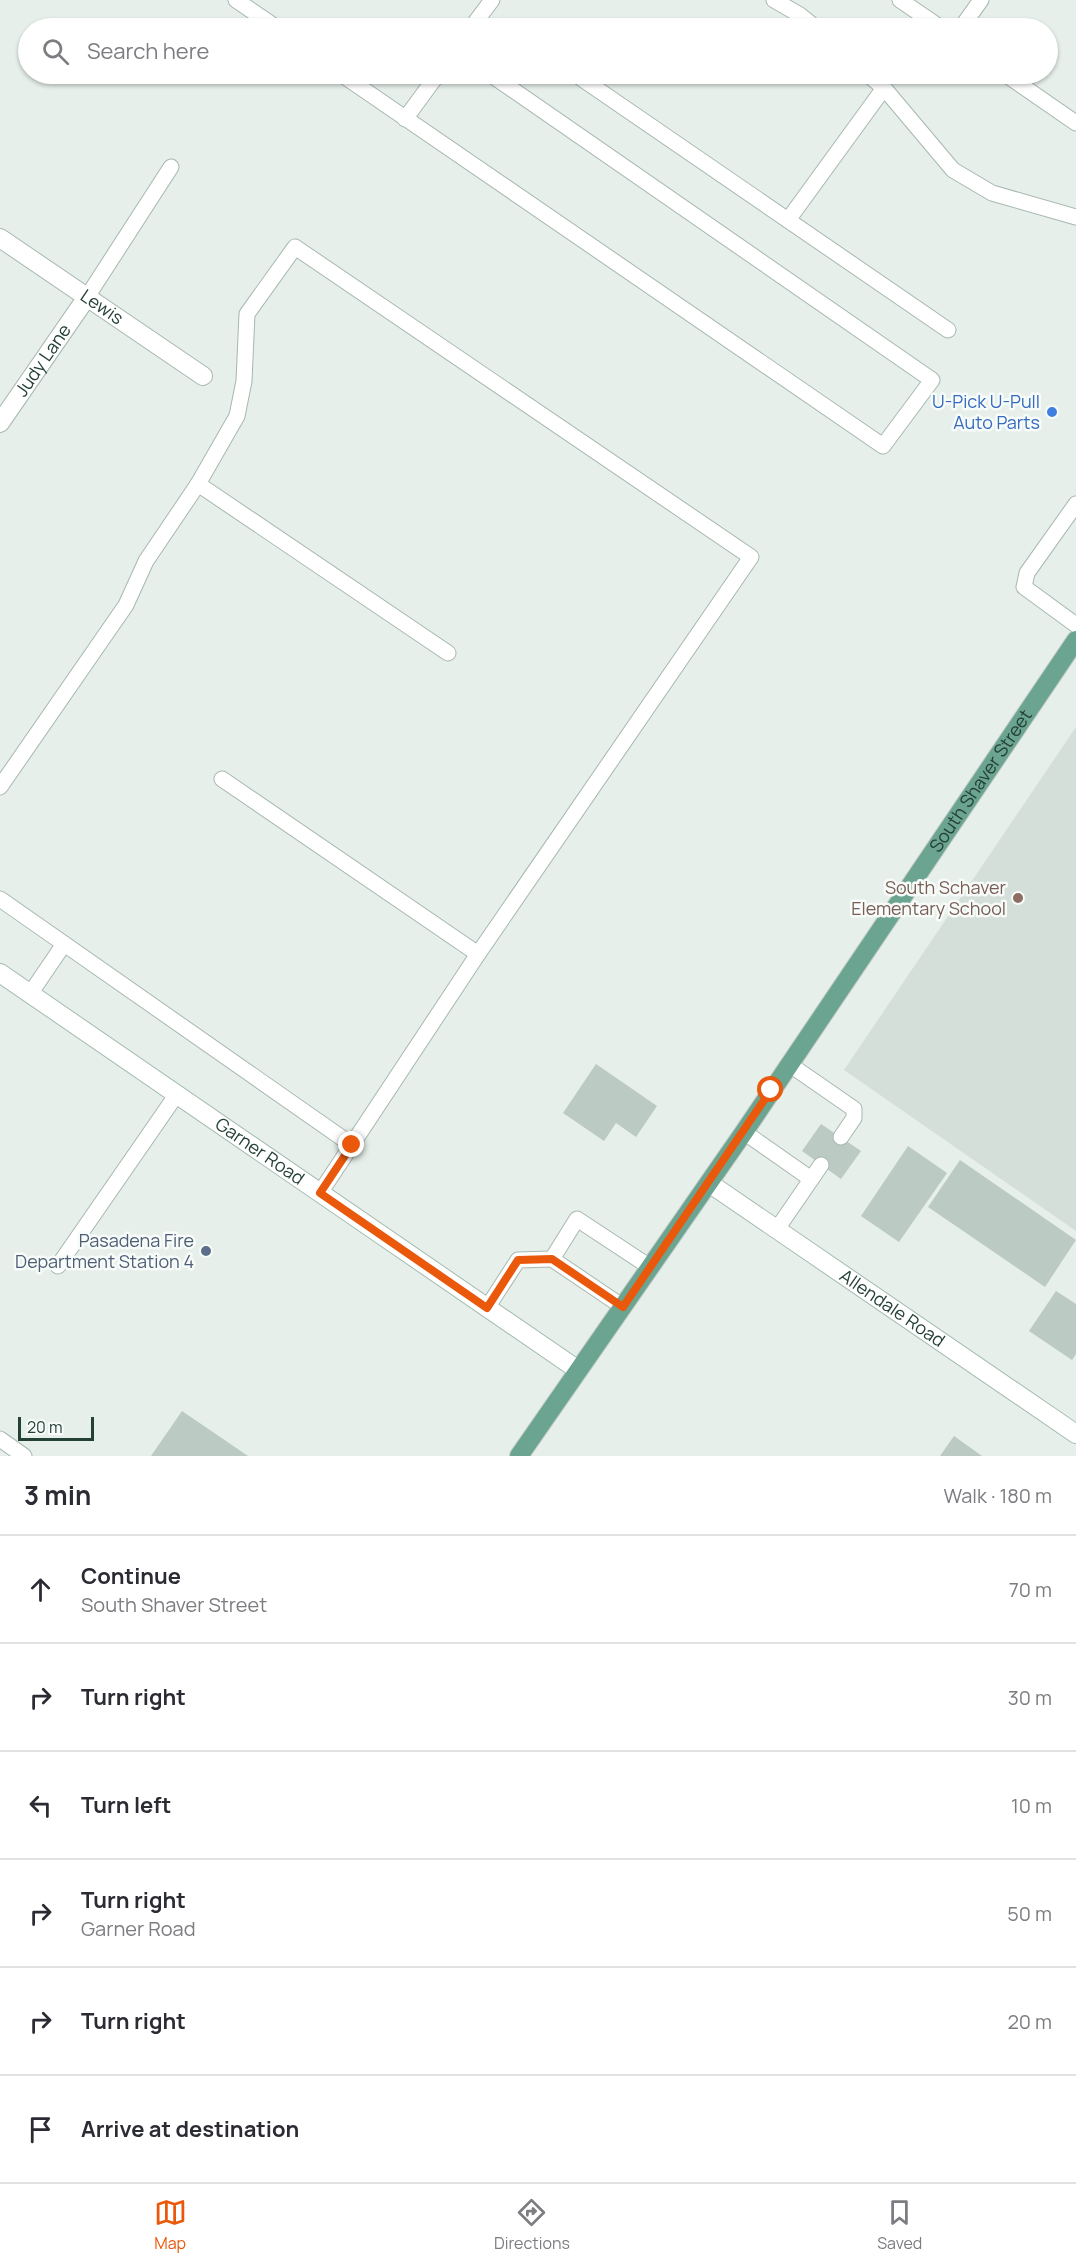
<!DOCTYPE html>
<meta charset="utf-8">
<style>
body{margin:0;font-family:Manrope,sans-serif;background:#f2f2f3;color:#2b2b33}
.scale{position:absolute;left:18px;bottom:15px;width:76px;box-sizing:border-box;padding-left:6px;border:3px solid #244137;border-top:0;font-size:16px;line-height:21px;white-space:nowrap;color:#244137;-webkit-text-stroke:4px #f7fbf9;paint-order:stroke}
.stop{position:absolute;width:18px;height:18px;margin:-14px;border:4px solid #ea580c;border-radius:50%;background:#fff}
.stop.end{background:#ea580c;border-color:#fff;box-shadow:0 2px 6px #0008}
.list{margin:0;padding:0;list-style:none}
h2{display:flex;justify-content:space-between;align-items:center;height:78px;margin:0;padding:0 24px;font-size:26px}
h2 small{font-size:20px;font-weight:400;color:#7c7c81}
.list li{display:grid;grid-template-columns:39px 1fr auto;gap:18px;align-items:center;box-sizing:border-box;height:108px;padding:0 24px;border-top:2px solid #e1e1e2}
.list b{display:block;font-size:22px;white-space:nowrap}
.list p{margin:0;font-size:20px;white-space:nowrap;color:#7c7c81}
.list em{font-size:20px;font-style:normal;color:#7c7c81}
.icon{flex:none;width:33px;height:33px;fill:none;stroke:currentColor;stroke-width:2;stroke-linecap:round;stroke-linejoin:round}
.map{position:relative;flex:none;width:1076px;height:1456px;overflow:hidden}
.search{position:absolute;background:#fff;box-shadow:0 2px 4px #0004;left:18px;right:18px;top:18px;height:66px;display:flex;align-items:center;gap:15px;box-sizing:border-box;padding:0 21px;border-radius:33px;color:#7c7c81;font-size:22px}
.sheet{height:726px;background:#fff}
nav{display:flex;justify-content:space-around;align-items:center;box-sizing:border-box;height:84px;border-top:2px solid #e1e1e2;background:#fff;font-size:16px;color:#7c7c81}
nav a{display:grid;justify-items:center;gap:3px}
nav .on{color:#ea580c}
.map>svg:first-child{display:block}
.built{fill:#d4dfd9}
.building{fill:#bbcac3}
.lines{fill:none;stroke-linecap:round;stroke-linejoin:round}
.lane-casing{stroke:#a8b7b1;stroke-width:17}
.street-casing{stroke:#a8b7b1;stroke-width:20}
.secondary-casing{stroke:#a4bbb1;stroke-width:20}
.primary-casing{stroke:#c2cac7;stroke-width:20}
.lane{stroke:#fff;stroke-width:15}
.street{stroke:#fff;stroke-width:18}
.secondary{stroke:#fff;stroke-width:18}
.primary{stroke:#6ba490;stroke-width:18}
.route{stroke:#ea580c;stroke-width:8}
.shop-dot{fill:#3f7fe0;stroke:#f7fbf9;stroke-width:2}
.education-dot{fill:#8d6e63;stroke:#f7fbf9;stroke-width:2}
.service-dot{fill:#5c6f8a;stroke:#f7fbf9;stroke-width:2}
.labels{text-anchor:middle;stroke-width:5;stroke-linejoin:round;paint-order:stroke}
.street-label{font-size:18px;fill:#244137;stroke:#f7fbf9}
.shop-label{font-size:18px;fill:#366cbe;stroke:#f7fbf9;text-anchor:end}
.education-label{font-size:18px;fill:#785e54;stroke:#f7fbf9;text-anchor:end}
.service-label{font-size:18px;fill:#4e5e75;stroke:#f7fbf9;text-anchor:end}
</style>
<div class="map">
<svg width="1076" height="1456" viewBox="0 0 1076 1456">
<rect width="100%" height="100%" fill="#e6efea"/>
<!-- built -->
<polygon class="built" points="1076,727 1076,1231 844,1070"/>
<!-- building -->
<g class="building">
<polygon points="596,1064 657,1106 636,1137 616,1123 604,1141 563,1113"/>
<polygon points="821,1124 861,1151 841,1179 802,1151"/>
<polygon points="908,1146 947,1173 899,1242 861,1216"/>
<polygon points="960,1160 1076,1240 1045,1287 928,1207"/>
<polygon points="1056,1291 1076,1304 1076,1354 1072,1360 1029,1331"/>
<polygon points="182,1411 248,1456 151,1456"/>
<polygon points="954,1436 982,1456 940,1456"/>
</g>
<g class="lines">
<!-- lane casing -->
<g class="lane-casing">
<g id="lane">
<polyline points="236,0 277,28"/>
<polyline points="774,0 800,15 816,28"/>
<polyline points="900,0 941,28"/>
<polyline points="507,27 510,28"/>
<polyline points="471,28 492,0"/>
<polyline points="961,28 981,0"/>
<polyline points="341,74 883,446 932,380 490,74"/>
<polyline points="575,74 948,330"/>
<polyline points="867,74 884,88 953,170 992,193 1076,217"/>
<polyline points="1005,74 1076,123"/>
<polyline points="405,119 438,74"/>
<polyline points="788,220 884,88"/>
<polyline points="87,297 171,167"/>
<polyline points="198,484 448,653"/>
<polyline points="1076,504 1027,573 1024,587 1076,625"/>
<polyline points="222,779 478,954"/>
<polyline points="0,787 126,605 146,561 198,484 237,416 244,381 247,314 295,247 751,557 478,954 320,1193"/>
<polyline points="0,899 352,1145"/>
<polyline points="30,994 64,944"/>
<polyline points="789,1064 854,1109 854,1118 841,1137"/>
<polyline points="744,1132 811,1179"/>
<polyline points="777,1229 821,1165"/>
<polyline points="58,1266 177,1094"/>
<polyline points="623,1307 552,1259 577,1219 650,1267"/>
<polyline points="487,1308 518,1260 552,1259"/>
<polyline points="0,1439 24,1456"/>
</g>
</g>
<!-- street casing -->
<g class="street-casing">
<g id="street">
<path id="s1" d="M0 238 203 376"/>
<path id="s2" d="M0 423 87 297"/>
</g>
</g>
<!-- secondary casing -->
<g class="secondary-casing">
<g id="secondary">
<path id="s3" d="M0 973 578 1370"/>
<path id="s4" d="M709 1183 1076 1434"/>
</g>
</g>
<!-- primary casing -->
<g class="primary-casing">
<g id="primary">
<path id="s5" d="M519 1456 744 1132 1076 640"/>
</g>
</g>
<!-- lane -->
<use href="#lane" class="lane"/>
<!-- street -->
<use href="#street" class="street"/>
<!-- secondary -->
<use href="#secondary" class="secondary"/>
<!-- primary -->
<use href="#primary" class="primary"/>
</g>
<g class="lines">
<!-- route -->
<polyline class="route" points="352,1145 320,1193 487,1308 518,1260 552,1259 623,1307 771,1090"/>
</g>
<!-- markers -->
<circle class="shop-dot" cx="1052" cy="412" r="6"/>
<circle class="education-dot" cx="1018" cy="898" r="6"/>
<circle class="service-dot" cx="206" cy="1251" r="6"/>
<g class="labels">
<!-- street labels -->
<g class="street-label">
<text dy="6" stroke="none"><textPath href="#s1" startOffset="123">Lewis</textPath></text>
<text dy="6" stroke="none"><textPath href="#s2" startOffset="76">Judy Lane</textPath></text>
<text dy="6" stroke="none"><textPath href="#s5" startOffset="818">South Shaver Street</textPath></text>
<text dy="6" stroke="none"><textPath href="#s3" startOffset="315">Garner Road</textPath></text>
<text dy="6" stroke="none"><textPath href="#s4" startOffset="222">Allendale Road</textPath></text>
</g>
<!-- shop labels -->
<g class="shop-label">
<text x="1040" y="408">U-Pick U-Pull<tspan x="1040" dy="21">Auto Parts</tspan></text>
</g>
<!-- education labels -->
<g class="education-label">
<text x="1006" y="894">South Schaver<tspan x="1006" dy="21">Elementary School</tspan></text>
</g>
<!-- service labels -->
<g class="service-label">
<text x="194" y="1247">Pasadena Fire<tspan x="194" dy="21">Department Station 4</tspan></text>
</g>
</g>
</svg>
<div class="scale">20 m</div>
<div class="stop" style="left:771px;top:1090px"></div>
<div class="stop end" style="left:352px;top:1145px"></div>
<div class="search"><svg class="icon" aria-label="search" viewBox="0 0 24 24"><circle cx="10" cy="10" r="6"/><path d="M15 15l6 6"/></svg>Search here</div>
</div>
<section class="sheet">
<h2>3 min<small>Walk · 180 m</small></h2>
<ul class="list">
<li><svg class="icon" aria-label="ahead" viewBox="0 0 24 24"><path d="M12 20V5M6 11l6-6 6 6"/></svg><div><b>Continue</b><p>South Shaver Street</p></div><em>70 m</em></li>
<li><svg class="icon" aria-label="right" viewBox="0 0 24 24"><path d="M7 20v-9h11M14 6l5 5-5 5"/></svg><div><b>Turn right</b></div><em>30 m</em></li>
<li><svg class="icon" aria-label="left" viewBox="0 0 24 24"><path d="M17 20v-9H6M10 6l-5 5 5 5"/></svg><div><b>Turn left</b></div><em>10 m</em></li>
<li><svg class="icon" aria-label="right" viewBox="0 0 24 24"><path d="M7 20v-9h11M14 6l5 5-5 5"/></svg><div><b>Turn right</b><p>Garner Road</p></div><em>50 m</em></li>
<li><svg class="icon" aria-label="right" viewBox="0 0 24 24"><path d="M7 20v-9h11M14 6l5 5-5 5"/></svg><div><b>Turn right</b></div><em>20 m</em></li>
<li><svg class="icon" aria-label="arrive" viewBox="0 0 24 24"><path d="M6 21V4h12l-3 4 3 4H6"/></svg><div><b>Arrive at destination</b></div></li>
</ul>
</section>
<nav>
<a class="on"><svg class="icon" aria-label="map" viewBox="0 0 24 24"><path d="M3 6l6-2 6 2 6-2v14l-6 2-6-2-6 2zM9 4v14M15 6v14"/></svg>Map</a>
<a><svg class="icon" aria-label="directions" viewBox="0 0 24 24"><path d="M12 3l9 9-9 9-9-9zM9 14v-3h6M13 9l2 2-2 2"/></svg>Directions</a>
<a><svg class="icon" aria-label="saved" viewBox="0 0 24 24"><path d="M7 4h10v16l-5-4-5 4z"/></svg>Saved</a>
</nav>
